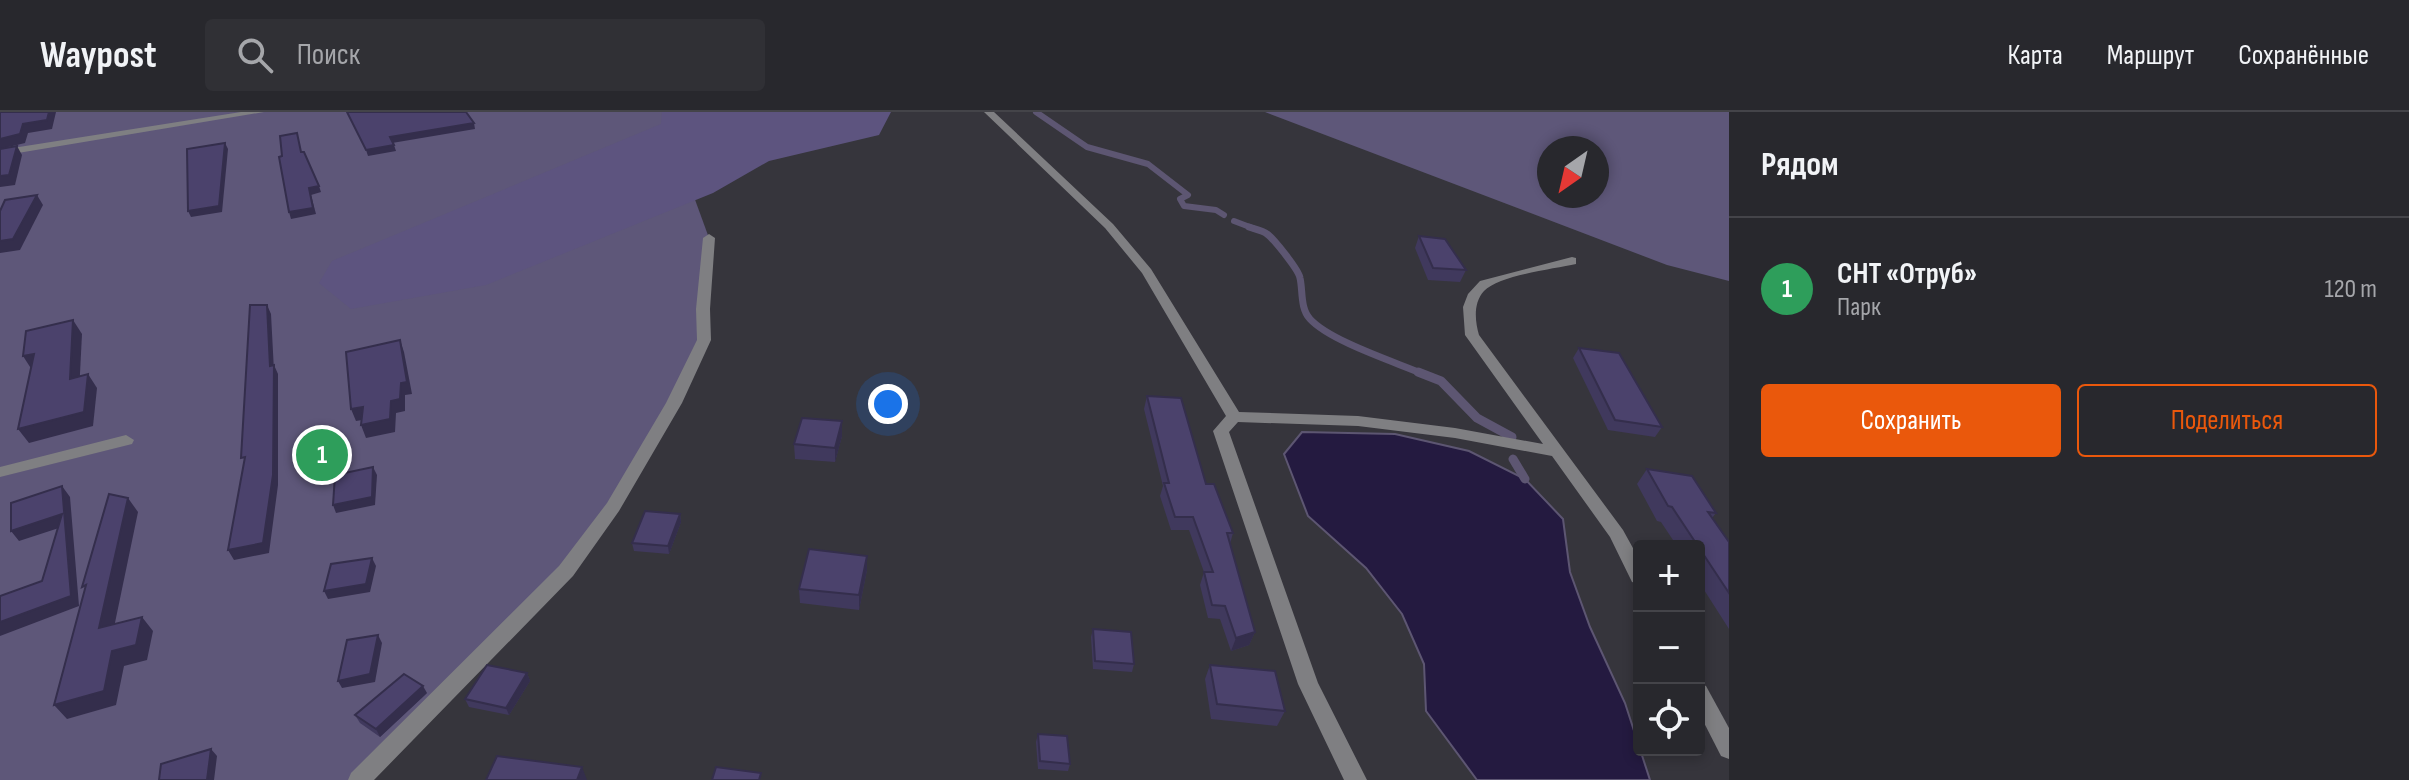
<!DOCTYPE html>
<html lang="ru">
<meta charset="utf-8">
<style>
body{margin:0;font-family:"Sofia Sans Condensed",sans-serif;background:#303035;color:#f1f3f6}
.controls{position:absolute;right:24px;bottom:24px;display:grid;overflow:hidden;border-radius:8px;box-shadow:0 4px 12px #0003}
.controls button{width:72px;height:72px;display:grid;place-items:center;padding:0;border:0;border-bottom:2px solid #444449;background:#28282d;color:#f1f3f6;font:40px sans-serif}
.compass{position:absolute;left:1537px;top:24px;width:72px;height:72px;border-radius:50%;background:#28282d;box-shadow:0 4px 12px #0003;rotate:214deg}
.you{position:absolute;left:888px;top:292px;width:28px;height:28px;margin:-20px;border:6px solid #fff;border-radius:50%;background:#1a73e8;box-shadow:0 0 0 12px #1a73e833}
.badge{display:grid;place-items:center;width:52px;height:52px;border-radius:50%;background:#ea580c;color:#fff;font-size:26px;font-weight:700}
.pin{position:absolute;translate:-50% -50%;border:4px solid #fff;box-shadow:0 2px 8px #0006}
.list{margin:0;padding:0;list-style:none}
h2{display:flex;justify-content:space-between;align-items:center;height:104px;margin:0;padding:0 32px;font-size:34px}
h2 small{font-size:26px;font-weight:400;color:#a5a6aa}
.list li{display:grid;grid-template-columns:52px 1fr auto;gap:24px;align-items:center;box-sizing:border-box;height:144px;padding:0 32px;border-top:2px solid #444449}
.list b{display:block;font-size:30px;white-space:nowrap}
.list p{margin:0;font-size:26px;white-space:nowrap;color:#a5a6aa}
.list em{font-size:26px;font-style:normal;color:#a5a6aa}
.actions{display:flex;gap:16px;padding:24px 32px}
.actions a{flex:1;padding:18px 0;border:2px solid #ea580c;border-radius:8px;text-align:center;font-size:28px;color:#ea580c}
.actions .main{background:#ea580c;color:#fff}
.icon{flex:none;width:44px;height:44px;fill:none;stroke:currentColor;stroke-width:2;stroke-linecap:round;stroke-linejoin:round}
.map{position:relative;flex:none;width:1729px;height:668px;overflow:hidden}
header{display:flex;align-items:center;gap:48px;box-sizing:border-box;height:112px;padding:0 40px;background:#28282d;border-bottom:2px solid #444449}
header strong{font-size:38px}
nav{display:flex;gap:44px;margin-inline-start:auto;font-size:28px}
.search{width:560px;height:72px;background:#303035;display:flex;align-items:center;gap:20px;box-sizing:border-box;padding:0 28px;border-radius:8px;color:#a5a6aa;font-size:30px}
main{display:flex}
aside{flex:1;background:#28282d}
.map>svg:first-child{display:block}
.green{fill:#5e5779;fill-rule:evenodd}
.forest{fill:#5d547f}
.water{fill:#241a40;stroke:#5d5672;stroke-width:2}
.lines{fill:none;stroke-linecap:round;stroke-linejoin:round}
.stream-far2{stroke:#5d5672;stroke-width:6}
.stream-far1{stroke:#5d5672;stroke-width:7}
.stream{stroke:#5d5672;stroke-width:9}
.street{fill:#7f7f82;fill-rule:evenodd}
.wall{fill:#40395d}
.shaded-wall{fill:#342e4c}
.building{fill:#4b426c;stroke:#342e4c;stroke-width:2}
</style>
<header>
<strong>Waypost</strong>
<div class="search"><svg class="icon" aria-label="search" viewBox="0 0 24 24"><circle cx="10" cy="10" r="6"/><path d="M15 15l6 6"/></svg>Поиск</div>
<nav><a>Карта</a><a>Маршрут</a><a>Сохранённые</a></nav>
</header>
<main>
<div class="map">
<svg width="1729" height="668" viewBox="0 0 1729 668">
<rect width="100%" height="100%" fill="#36353c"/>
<!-- green -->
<g class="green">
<polygon points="0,0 663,0 709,126 704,228 613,395 371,668 0,668"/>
<path d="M1265 0H1729V169L1667 153ZM1597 36V84H1549V36Z"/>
</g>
<!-- forest -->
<polygon class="forest" points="662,0 891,0 879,23 769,49 713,81 486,173 351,197 319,171 332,149 661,12"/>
<!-- water -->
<polygon class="water" points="1302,320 1395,322 1469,339 1525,367 1563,407 1570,460 1590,515 1625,591 1650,668 1477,668 1426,599 1424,552 1402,502 1366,456 1308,404 1284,342"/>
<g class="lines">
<!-- stream-far2 -->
<g class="stream-far2">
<polyline points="1036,0 1087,35 1148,52 1188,83 1180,87 1184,94 1216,98 1224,103"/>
<polyline points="1234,109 1255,117"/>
</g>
<!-- stream-far1 -->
<path class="stream-far1" d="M1249 115C1254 117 1263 118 1267 122 1273 126 1299 158 1300 166 1303 179 1300 196 1310 207 1330 229 1395 250 1423 262"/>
<!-- stream -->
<g class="stream">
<polyline points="1418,260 1441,269 1477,306 1512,325"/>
<polyline points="1513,347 1525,367"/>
</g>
<!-- street -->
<g class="street">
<polygon points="241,0 264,0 0,44 0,38"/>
<path d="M984 0H994L1113 112 1151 157 1239 300 1358 304 1455 316 1543 332 1465 223 1463 195 1468 182 1480 169 1572 145 1576 146V152C1554 157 1499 163 1484 179 1473 191 1475 209 1479 223L1623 418 1639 447V472L1632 470 1610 425 1552 344 1455 326 1358 314 1238 310 1229 320 1318 571 1367 668H1344L1298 572 1213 319 1226 304 1142 161 1105 116Z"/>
<polygon points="709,122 715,126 710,197 711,228 682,291 619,399 573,464 374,668 348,668 351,661 559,454 607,391 666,291 697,228 696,197 703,126"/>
<polygon points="126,323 134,328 132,332 0,365 0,355"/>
<polygon points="1699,571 1706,574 1729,616 1729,647 1721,644 1699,601"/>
</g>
</g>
<!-- wall -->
<g class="wall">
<polygon points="1419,124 1466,158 1460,170 1428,168 1415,136"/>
<polygon points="1579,236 1662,315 1655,325 1608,318 1573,246"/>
<polygon points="1147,284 1206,372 1233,421 1230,432 1255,520 1249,533 1231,539 1220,507 1208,506 1200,473 1204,460 1189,418 1171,418 1160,384 1163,374 1144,297"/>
<polygon points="842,324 835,350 795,347 794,332"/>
<polygon points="1647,357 1716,401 1712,406 1729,430 1729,517 1699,470 1699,434 1677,434 1661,410 1657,409 1637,372"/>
<polygon points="680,402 681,410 669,442 634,439 632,431"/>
<polygon points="867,458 859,498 800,491 799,477"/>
<polygon points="1093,517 1134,552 1132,560 1093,557 1091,525"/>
<polygon points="1210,553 1285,599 1277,614 1211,607 1205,567"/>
<polygon points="527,561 530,569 509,603 469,595 465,587"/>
<polygon points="427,581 380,625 360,611 355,603"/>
<polygon points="1038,622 1070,652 1068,659 1038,657 1036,630"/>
</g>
<!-- shaded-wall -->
<g class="shaded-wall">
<polygon points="49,0 56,0 52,17 28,21 25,31 0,37 0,27 23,12"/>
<polygon points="474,11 475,17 392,31 390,25"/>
<polygon points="225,31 228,37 222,100 191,105 188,99"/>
<polygon points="394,33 396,39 368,44 366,38"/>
<polygon points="17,34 22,43 15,73 0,75 0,64"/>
<polygon points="319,74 321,80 311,83 316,102 291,107 289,100 309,76"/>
<polygon points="37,83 43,93 20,138 0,141 0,129"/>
<polygon points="267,193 271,202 274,259 274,253 278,262 278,373 269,441 234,448 228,438 270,254"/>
<polygon points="73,208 82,222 79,281 70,267"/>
<polygon points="400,228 404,240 412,282 405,283 405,299 396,301 395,320 366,326 361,313 391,289"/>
<polygon points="34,242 32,258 23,244"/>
<polygon points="88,262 97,276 93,314 29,331 18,317"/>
<polygon points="363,295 368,307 356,309 351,297"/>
<polygon points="842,309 842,324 835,350 835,336"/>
<polygon points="373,355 377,363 375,393 336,401 333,393"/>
<polygon points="62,374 70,385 79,494 0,524 0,510 71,484 65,414 19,429 11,419"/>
<polygon points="128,386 138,400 111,530 99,516"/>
<polygon points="680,402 681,410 669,442 668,434"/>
<polygon points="867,444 867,458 859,498 859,483"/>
<polygon points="372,446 376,454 370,480 328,487 324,479"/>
<polygon points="142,505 153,519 147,548 124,554 116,593 67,607 54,593 112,539"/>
<polygon points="1255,520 1249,533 1231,539 1236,526"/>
<polygon points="378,523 382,531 375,570 342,576 338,569"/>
<polygon points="527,561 530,569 509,603 506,596"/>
<polygon points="423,574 427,581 380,625 376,617"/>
<polygon points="211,637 217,644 214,668 207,668"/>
<polygon points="582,655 587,668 577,668"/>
</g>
<!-- building -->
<g class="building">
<polygon points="0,0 49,0 47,8 23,12 20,22 0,27"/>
<polygon points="347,0 466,0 474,11 390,25 394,33 366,38"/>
<polygon points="297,21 301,40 304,40 319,74 309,76 313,96 289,100 279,45 282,44 280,24"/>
<polygon points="225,31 219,94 188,99 187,37"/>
<polygon points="17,34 9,63 0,64 0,37"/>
<polygon points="37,83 13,127 0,129 0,99 5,88"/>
<polygon points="1419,124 1445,127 1466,158 1433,156"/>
<polygon points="250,193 267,193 270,254 274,253 273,363 263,431 228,438 245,345 241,346"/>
<polygon points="73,208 70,267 88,262 84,300 18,317 34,242 23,244 26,219"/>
<polygon points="400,228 407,270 401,271 400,287 391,289 390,307 361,313 363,295 351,297 346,240"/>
<polygon points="1579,236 1619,241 1662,315 1615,308"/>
<polygon points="1147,284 1181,286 1206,372 1214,372 1233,421 1227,421 1255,520 1236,526 1225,494 1212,493 1204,460 1213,460 1193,405 1175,405 1164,371 1169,371"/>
<polygon points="802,306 842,309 835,336 794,332"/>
<polygon points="373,355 372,385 333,393 335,363"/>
<polygon points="1647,357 1692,364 1716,401 1708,400 1729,430 1729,481 1672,395 1668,394"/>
<polygon points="62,374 71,484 0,510 0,484 42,469 62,402 11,419 11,391"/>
<polygon points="109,382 128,386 99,516 142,505 136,533 112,539 104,579 54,593 86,473 82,475"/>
<polygon points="645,399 680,402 668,434 632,431"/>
<polygon points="809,437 867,444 859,483 799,477"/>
<polygon points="372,446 366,472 324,479 331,452"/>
<polygon points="1093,517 1131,520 1134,552 1095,549"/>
<polygon points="378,523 370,562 338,569 347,528"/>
<polygon points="487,553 527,561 506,596 465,587"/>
<polygon points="1210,553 1275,559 1285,599 1217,592"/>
<polygon points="404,562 423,574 376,617 355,603"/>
<polygon points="1038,622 1067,624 1070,652 1040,649"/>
<polygon points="211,637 207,668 159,668 161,652"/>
<polygon points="497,644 582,655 577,668 486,668"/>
<polygon points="716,655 761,661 759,668 712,668"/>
</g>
</svg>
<div class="controls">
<button>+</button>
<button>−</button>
<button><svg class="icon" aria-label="locate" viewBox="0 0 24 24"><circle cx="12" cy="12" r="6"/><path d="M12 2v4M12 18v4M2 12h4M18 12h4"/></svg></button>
</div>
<svg class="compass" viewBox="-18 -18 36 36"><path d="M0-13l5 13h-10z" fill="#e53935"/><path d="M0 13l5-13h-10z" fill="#a5a6aa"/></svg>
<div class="you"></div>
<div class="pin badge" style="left:322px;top:343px;background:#2e9e5b">1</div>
</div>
<aside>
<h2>Рядом<small></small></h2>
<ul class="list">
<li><span class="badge" style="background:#2e9e5b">1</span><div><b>СНТ «Отруб»</b><p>Парк</p></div><em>120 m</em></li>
</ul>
<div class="actions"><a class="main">Сохранить</a><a>Поделиться</a></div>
</aside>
</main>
